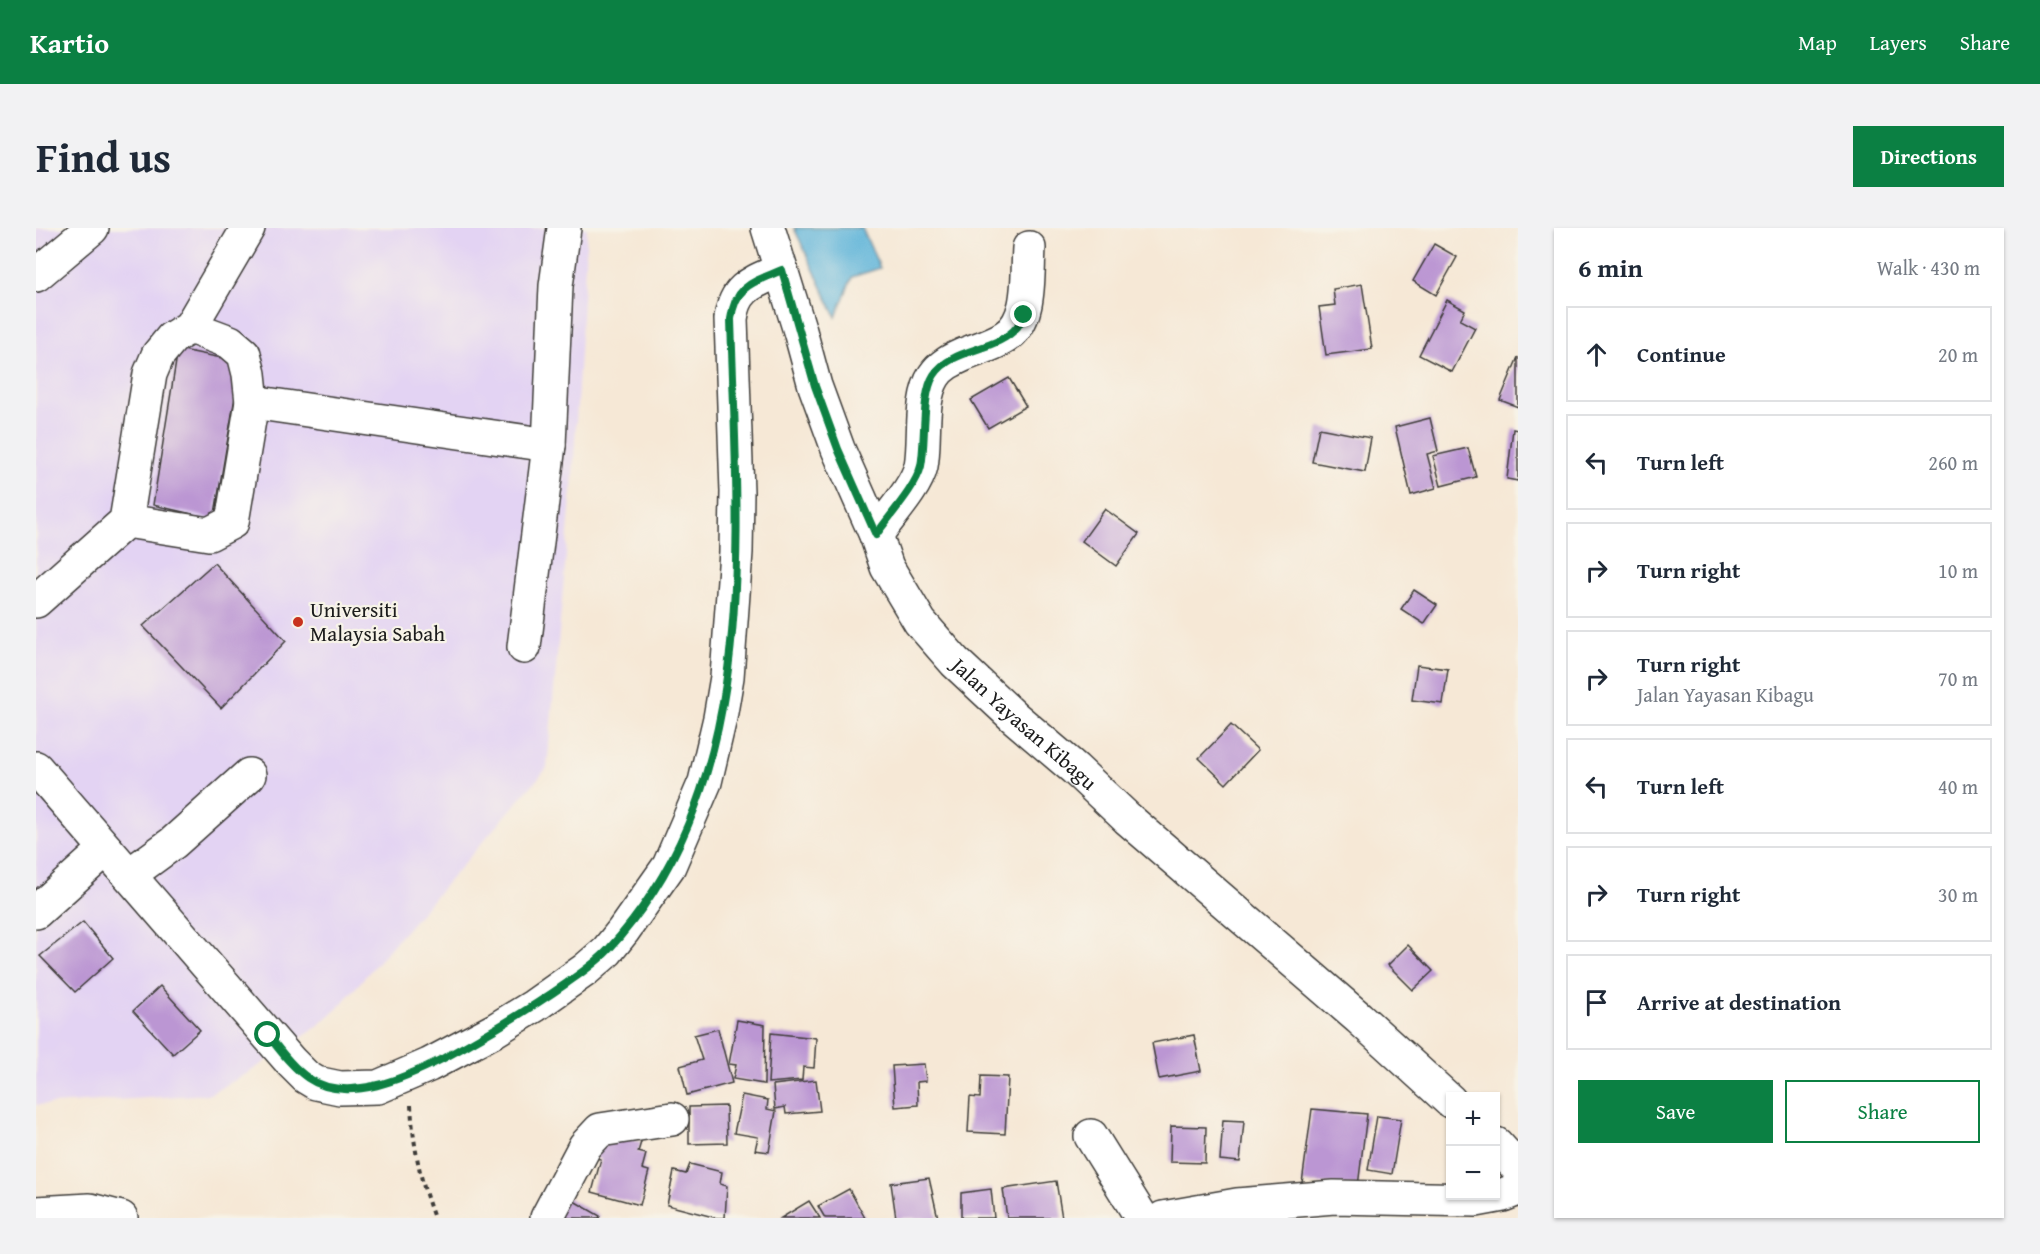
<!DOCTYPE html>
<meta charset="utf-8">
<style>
body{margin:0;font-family:"Gentium Book Plus",serif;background:#f2f2f3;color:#1f2937}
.controls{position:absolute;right:18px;bottom:18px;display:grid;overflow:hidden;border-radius:0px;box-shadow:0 2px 4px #0004}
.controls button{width:54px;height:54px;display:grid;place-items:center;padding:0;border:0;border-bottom:2px solid #e0e1e3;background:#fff;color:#1f2937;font:30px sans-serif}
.stop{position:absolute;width:18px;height:18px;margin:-14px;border:4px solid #0b8043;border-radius:50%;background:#fff}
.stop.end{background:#0b8043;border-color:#fff;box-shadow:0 2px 6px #0008}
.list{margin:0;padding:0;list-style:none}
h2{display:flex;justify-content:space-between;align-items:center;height:78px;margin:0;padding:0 24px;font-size:26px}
h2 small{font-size:20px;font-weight:400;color:#747a83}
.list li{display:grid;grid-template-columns:39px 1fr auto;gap:18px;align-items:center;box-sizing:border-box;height:96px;margin:0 12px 12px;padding:0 12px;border:2px solid #e0e1e3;border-radius:0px}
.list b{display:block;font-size:22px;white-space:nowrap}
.list p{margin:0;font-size:20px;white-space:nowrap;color:#747a83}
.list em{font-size:20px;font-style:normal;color:#747a83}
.actions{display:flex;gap:12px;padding:18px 24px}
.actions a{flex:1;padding:14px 0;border:2px solid #0b8043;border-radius:0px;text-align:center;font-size:21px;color:#0b8043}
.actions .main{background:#0b8043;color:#fff}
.icon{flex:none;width:33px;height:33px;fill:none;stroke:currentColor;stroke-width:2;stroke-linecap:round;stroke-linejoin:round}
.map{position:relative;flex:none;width:1482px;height:990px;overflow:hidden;border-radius:0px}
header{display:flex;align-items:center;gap:36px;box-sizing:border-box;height:84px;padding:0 30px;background:#0b8043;color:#fff}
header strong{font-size:28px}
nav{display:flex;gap:33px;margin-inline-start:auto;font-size:21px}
.intro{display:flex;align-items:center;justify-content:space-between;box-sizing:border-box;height:144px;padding:0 36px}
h1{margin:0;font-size:42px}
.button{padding:15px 27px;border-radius:0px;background:#0b8043;color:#fff;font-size:21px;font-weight:700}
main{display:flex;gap:36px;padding:0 36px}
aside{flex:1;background:#fff;border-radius:0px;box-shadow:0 2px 4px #0004}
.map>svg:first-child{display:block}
.built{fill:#e3d3f3}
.water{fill:#5cb3d9;stroke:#3c687a;stroke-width:1.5}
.building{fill:#bb96d3}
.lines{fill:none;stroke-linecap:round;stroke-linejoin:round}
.minor-casing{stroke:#3d3b38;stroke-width:36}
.path{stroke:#3d3b38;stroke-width:4;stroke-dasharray:4.5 4.5;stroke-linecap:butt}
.minor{stroke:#fff;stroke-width:33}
.route{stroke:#0b8043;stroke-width:8}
.poi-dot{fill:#c8321e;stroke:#f7f3e8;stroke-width:2}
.labels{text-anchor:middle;stroke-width:4.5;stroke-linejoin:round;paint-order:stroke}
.poi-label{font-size:21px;fill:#1c1c1c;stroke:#f7f3e8;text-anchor:start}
.street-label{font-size:21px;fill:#1c1c1c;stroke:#f7f3e8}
</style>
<header>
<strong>Kartio</strong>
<nav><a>Map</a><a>Layers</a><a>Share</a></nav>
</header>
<div class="intro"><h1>Find us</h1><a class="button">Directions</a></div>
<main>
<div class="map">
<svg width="1482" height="990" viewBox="0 0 1482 990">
<rect width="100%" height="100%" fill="#f7f3e8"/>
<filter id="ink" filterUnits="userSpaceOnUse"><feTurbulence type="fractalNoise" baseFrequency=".0167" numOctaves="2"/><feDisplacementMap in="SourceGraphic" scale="12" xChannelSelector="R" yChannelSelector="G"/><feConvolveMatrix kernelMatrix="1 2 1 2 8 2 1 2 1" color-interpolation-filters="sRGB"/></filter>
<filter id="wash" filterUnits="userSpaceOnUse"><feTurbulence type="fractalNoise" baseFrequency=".008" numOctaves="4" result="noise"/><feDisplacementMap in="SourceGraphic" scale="24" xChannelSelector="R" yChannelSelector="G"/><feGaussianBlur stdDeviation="1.35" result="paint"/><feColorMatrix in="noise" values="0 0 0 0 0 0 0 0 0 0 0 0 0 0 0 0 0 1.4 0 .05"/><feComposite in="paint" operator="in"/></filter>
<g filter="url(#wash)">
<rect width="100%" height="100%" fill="#f6e8d6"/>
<!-- built -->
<polygon class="built" points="0,0 551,0 537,248 511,540 301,781 278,801 212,845 174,866 0,877"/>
<!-- water -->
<polygon class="water" points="758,0 826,0 844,40 816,49 800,89"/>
<g id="blocks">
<!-- building -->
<g class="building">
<polygon points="1398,16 1421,29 1400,67 1377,53"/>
<polygon points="1326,56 1336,121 1290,127 1283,79 1299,77 1297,61"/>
<polygon points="1411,72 1429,82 1424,92 1439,100 1416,144 1383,127"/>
<polygon points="142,121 205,134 178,291 117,277"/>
<polygon points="1482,129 1482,179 1464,172"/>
<polygon points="973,150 990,178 952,200 935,172"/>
<polygon points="1394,190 1402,223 1391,226 1400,260 1375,267 1359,199"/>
<polygon points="1283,200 1335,210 1329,244 1276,234"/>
<polygon points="1477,201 1482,202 1482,253 1471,251"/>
<polygon points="1432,220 1440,249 1405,258 1397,228"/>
<polygon points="1069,281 1103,306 1080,338 1046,313"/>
<polygon points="178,335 250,413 185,480 107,398"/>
<polygon points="1378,362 1401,377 1388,396 1365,381"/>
<polygon points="1381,437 1412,441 1407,476 1376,472"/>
<polygon points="1195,497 1222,522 1190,556 1163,530"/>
<polygon points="47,694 77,730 39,764 4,728"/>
<polygon points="1372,717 1397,743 1377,762 1352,737"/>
<polygon points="124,758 164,802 137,826 97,783"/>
<polygon points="701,792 729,797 728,856 697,851 700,837 693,836"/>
<polygon points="682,801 696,855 651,867 644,838 666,832 658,807"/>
<polygon points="735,805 780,810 778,840 767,839 766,852 732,855"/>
<polygon points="1158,807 1165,843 1123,851 1116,815"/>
<polygon points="888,836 890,853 881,854 882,877 859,879 856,838"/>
<polygon points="945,848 972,849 969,906 932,904 934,869 944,870"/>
<polygon points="780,852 784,883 750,886 749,879 739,881 737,857"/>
<polygon points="706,867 732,872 731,881 740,883 733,924 719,922 722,909 698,905"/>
<polygon points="690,878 691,915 653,916 653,879"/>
<polygon points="1276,881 1331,886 1322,958 1266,955"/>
<polygon points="1341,888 1365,891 1356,946 1332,942"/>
<polygon points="1187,892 1208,893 1204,934 1184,932"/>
<polygon points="1135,898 1170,899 1169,935 1134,934"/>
<polygon points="565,903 605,914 602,924 610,926 606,941 613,943 604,977 556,964 565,931 558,930"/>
<polygon points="654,936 686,944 684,956 691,958 689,990 681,990 631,977 638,943 650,946"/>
<polygon points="893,950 902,990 860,990 855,955"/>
<polygon points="1020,953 1026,990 971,990 967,961"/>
<polygon points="813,961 829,990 789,990 782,978"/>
<polygon points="955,961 958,990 925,990 925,965"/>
<polygon points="531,969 564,988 563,990 519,990"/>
<polygon points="773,973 784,990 745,990"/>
</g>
</g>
</g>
<g filter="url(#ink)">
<use href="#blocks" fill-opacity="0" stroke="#3d3b38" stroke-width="1.5"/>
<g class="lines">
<!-- minor casing -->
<g class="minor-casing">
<g id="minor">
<path id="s1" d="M732 0 764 103 779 158 802 221 840 307 851 339 884 394 919 434 978 489 1039 541 1091 590 1323 790 1414 873"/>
<polyline points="0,47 56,0"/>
<polyline points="216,174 513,217"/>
<polyline points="90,293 173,306 196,294 216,174 213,146 208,126 194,114 154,99"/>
<path d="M840 307C853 288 880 260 885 238 890 211 883 172 898 148 905 137 916 132 927 127 941 121 957 117 969 109 996 93 991 47 993 20"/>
<polyline points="0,373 90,293 114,146 122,127 136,110 154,99 212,0"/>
<polyline points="488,419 513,217 520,58 528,0"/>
<path d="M0 540 255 834 270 849 280 855 304 860 342 859 393 837 459 802 498 778 549 742 571 723 587 703 633 638 669 554 684 490 691 449 700 324 701 264 695 91C699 58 718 54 745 42"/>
<polyline points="93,647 137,615 213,547"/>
<polyline points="0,684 70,621"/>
<polyline points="1055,908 1106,990"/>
<polyline points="1460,916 1482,940"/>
<polyline points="0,985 54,982 85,990"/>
<polyline points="511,990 549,918 564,902 636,891"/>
<polyline points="1127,990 1201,977 1298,969 1440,972 1467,967 1482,961"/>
</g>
</g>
<!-- path -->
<path class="path" d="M375 877C377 916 384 953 398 990"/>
<!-- minor -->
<use href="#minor" class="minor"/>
</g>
</g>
<g class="lines" filter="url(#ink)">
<!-- route -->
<path class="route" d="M232 807C244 822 256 839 272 850 311 877 371 849 408 830 450 807 491 783 531 755 545 745 560 735 572 722 728 554 701 302 695 91 699 57 718 54 746 42L779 158 802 221 840 307C853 288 880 259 885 238 890 213 885 167 898 147 916 119 961 124 981 99 984 95 986 91 988 87"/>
</g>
<!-- markers -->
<circle class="poi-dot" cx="262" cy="394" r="6"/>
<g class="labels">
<!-- poi labels -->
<g class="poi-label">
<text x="274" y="389">Universiti<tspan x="274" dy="24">Malaysia Sabah</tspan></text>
</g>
<!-- street labels -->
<g class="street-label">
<text dy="7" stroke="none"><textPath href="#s1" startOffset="570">Jalan Yayasan Kibagu</textPath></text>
</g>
</g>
</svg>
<div class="controls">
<button>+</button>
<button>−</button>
</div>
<div class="stop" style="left:232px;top:807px"></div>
<div class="stop end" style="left:988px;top:87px"></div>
</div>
<aside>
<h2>6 min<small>Walk · 430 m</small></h2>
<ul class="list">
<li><svg class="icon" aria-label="ahead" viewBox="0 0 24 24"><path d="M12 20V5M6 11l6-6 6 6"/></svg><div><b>Continue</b></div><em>20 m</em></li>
<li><svg class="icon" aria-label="left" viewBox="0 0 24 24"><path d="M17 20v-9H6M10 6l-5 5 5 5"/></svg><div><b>Turn left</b></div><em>260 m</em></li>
<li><svg class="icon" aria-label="right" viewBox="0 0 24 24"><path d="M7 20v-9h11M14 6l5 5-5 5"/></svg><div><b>Turn right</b></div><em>10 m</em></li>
<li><svg class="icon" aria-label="right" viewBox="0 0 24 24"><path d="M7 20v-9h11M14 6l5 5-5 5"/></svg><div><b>Turn right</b><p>Jalan Yayasan Kibagu</p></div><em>70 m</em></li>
<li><svg class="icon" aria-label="left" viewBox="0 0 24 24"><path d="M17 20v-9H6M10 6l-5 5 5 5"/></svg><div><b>Turn left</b></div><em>40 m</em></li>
<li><svg class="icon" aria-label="right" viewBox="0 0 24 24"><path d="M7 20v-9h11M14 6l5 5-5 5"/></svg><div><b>Turn right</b></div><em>30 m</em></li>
<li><svg class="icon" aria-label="arrive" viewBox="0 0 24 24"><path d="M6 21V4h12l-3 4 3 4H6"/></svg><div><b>Arrive at destination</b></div></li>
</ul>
<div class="actions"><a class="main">Save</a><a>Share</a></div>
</aside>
</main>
